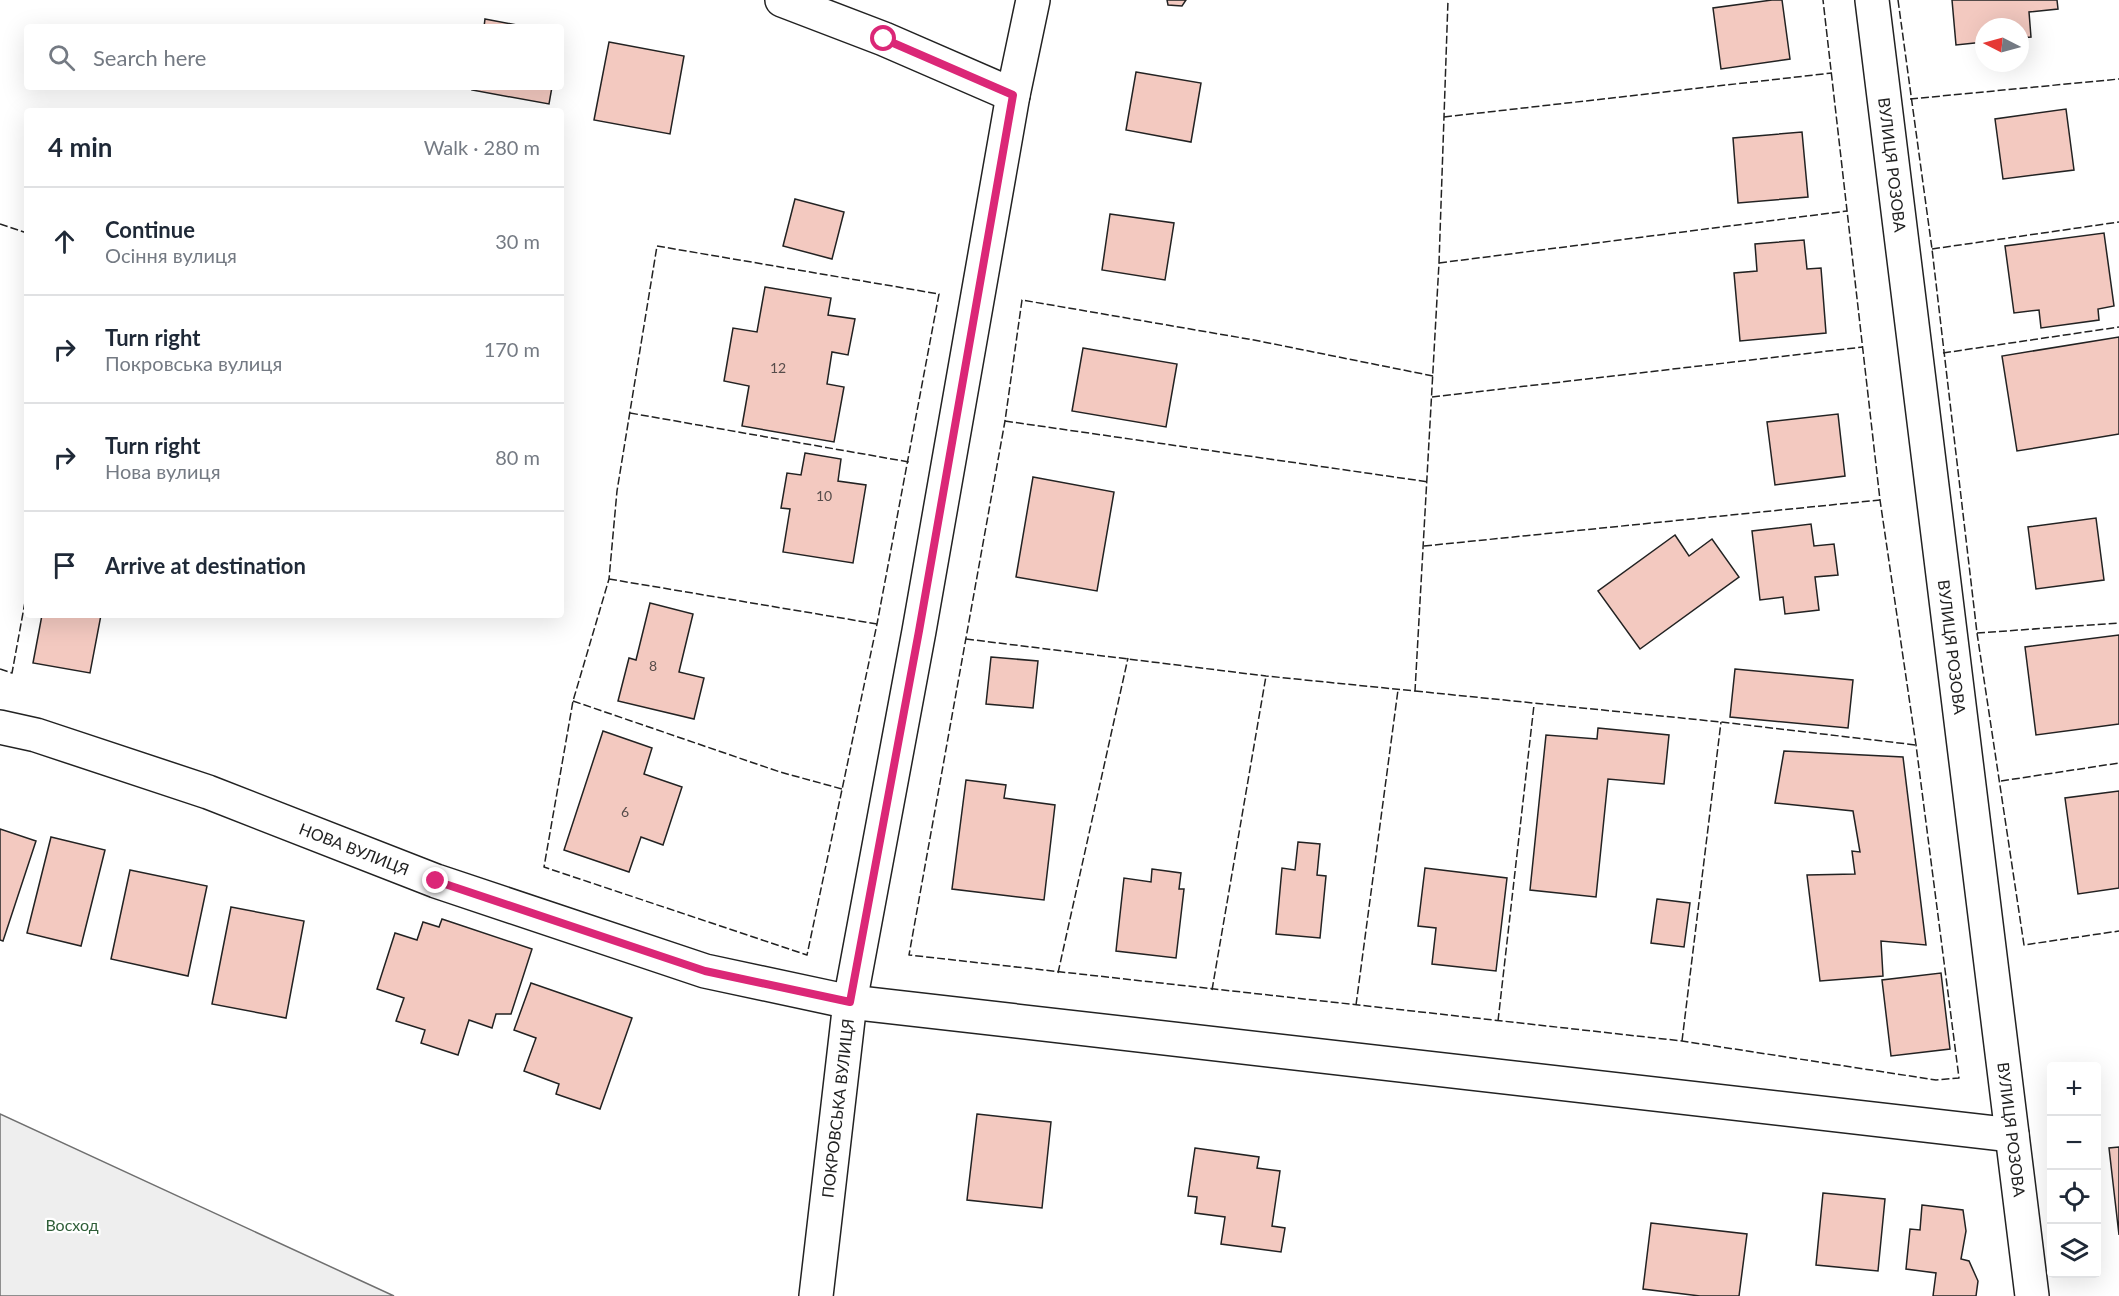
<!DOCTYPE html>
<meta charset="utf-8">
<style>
body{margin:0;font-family:Lato,sans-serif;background:#f6f6f7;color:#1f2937}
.controls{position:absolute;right:18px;bottom:18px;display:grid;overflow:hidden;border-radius:6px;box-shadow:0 6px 24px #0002}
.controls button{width:54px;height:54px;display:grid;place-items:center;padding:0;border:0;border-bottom:2px solid #e0e1e3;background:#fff;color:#1f2937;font:30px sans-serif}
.compass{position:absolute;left:1975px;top:18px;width:54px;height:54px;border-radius:50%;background:#fff;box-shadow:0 6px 24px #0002;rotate:276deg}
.stop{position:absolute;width:18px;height:18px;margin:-14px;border:4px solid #db2777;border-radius:50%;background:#fff}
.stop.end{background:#db2777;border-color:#fff;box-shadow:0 2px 6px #0008}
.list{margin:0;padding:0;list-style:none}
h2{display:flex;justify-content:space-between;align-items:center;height:78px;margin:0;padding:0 24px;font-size:26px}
h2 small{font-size:20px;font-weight:400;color:#747a83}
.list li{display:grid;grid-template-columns:39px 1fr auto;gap:18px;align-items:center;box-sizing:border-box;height:108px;padding:0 24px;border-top:2px solid #e0e1e3}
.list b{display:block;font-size:22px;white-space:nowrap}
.list p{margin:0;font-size:20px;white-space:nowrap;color:#747a83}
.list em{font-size:20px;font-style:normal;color:#747a83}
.icon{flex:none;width:33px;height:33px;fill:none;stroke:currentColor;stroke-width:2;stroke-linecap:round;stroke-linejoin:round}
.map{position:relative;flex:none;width:2119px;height:1296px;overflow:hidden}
.search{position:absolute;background:#fff;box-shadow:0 6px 24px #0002;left:24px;top:24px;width:540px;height:66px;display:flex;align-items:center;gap:15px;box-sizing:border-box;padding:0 21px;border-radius:6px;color:#747a83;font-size:22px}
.panel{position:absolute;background:#fff;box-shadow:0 6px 24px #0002;left:24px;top:108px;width:540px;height:510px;border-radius:6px}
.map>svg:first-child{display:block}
.green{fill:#eee;stroke:#6f6f6f;stroke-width:1.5}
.building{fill:#f3c9c0;stroke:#222;stroke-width:1.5}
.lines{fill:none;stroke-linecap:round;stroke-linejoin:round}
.minor-casing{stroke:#222;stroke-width:36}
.minor{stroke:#fff;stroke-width:33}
.fence{stroke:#222;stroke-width:1.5;stroke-dasharray:8 3;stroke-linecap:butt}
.route{stroke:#db2777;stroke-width:8}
.labels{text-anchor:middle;stroke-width:4.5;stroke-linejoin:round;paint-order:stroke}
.number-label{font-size:14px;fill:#564c4a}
.street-label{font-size:16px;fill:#222;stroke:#fff}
.park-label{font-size:16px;fill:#2f5e38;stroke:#fff}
</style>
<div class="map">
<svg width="2119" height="1296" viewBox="0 0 2119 1296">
<rect width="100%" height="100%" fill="#fff"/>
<!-- green -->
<polygon class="green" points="0,1114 355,1278 394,1296 0,1296"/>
<!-- building -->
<g class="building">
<polygon points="1167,0 1186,0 1182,6 1168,5"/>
<polygon points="1772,0 1782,0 1790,59 1721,69 1713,8"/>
<polygon points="1952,0 2057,0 2058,9 2029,12 2031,37 2020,38 2020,27 1984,27 1984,42 1956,45"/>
<polygon points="485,19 527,27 484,27"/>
<polygon points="609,42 684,56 670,134 594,120"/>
<polygon points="1136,72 1201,83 1191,142 1126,130"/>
<polygon points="473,87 552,87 549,104 472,90"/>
<polygon points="2066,109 2074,170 2003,179 1995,119"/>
<polygon points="1802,132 1808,197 1738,203 1733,138"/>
<polygon points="795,199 844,212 832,259 783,246"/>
<polygon points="1110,214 1174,223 1165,280 1102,270"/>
<polygon points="2104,233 2114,306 2098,309 2099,320 2041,328 2039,310 2014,313 2005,246"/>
<polygon points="1804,240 1807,269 1821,268 1826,333 1740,341 1734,273 1757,271 1755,244"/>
<polygon points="765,287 831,298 828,315 855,319 848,355 832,352 827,384 844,387 834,442 742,426 749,386 724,381 733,328 757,332"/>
<polygon points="2119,337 2119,434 2017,451 2002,356"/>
<polygon points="1083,348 1177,364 1166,427 1072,411"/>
<polygon points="1838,414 1845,476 1775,485 1767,422"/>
<polygon points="805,453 841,459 838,481 866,485 853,563 783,552 790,509 781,508 787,473 801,475"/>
<polygon points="1033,477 1114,492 1097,591 1016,577"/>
<polygon points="2096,518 2104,580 2036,589 2028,527"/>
<polygon points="1811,524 1814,546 1834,544 1838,575 1815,577 1819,610 1785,614 1783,597 1760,600 1752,531"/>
<polygon points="1675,535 1689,556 1712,539 1739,577 1640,649 1598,591"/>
<polygon points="650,603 693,614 679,672 704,678 694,719 618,701 629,658 636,660"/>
<polygon points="42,615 101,615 90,673 33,663"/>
<polygon points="2119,635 2119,724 2036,735 2025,647"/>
<polygon points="991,657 1038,661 1033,708 986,704"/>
<polygon points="1735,669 1853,680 1848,728 1730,717"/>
<polygon points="1598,728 1669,735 1664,784 1608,779 1596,897 1530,890 1546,735 1597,739"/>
<polygon points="603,731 652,748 644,774 682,787 663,845 641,837 629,872 564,850"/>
<polygon points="1784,751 1903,757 1926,945 1881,941 1883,976 1820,981 1807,875 1855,874 1852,851 1860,852 1853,811 1775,803"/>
<polygon points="966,780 1006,785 1004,798 1055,805 1044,900 952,889"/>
<polygon points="2119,791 2119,888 2078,894 2065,798"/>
<polygon points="0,829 36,841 3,941 0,940"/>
<polygon points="51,837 105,850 81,946 27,933"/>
<polygon points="1298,842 1320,844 1317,875 1326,876 1320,938 1276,934 1282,868 1295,870"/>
<polygon points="1425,868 1507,878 1496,971 1432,964 1436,928 1418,926"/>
<polygon points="1152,869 1181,873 1179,889 1184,889 1176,958 1116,951 1124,878 1151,882"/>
<polygon points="130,870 207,886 188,976 111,959"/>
<polygon points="1657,899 1690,903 1684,947 1651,943"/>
<polygon points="231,907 304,921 286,1018 212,1004"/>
<polygon points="442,919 532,949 511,1014 496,1014 492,1028 469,1020 458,1055 421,1043 425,1030 396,1021 404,998 377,989 395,933 417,940 423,922 439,927"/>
<polygon points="1941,973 1950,1049 1891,1056 1882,980"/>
<polygon points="531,983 632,1018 600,1109 556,1094 559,1084 524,1071 536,1038 514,1030"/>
<polygon points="977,1114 1051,1122 1042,1208 967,1200"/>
<polygon points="2119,1147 2119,1235 2109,1148"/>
<polygon points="1195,1148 1259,1157 1257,1168 1280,1171 1272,1226 1285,1228 1281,1252 1221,1244 1225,1217 1195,1213 1197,1197 1188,1196"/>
<polygon points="1823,1193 1885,1199 1878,1271 1816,1265"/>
<polygon points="1922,1205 1963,1210 1966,1231 1961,1259 1969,1261 1978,1281 1976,1296 1933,1296 1936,1273 1906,1269 1910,1229 1920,1230"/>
<polygon points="1651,1223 1747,1234 1739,1296 1700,1296 1643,1289"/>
</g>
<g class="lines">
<!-- minor casing -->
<g class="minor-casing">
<g id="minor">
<polyline points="782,0 884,39 1013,95"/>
<path id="s1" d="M1872 0 2032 1296"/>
<path id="s2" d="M0 727 36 735 208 792 436 881 705 971 850 1002 2012 1135"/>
<path id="s3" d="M816 1296 850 1002 919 631 1013 95 1033 0"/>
</g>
</g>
<!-- minor -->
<use href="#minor" class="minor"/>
<!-- fence -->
<g class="fence">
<polyline points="1898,0 1932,249 1977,633 2024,945 2119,931"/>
<polyline points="1910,99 2119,79"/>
<polyline points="1444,117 1832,73"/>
<polyline points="0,224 27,233"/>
<polygon points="657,246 939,294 877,624 807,955 544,867 573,701 609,579 617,491"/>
<polyline points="1932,249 2119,222"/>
<polyline points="1439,263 1847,211"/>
<polyline points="1943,353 2119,327"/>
<polyline points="1433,376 1254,340 1022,300 1005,421 909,955 1682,1041 1936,1080 1959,1078 1916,745 1880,500 1823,0"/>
<polyline points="1432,397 1863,347"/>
<polyline points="630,413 909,462"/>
<polyline points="1005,421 1429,482"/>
<polyline points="1424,546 1880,500"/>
<polyline points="609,579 877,624"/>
<polyline points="1977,633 2119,623"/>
<polyline points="966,639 1266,676 1415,691 1439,263 1448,0"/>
<polyline points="0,669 12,673 27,591"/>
<polyline points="1415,691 1721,722 1916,745"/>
<polyline points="573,701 780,772 842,789"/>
<polyline points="2001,781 2119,763"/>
<polyline points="1058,973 1128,658"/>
<polyline points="1212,990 1266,676"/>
<polyline points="1356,1005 1398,690"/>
<polyline points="1498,1021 1534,705"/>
<polyline points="1682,1041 1721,722"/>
</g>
</g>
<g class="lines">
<!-- route -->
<polyline class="route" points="436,881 705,971 850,1002 919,631 1013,95 884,39"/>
</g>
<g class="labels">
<!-- number labels -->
<g class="number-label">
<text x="778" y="373">12</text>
<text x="824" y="501">10</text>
<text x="653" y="671">8</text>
<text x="625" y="817">6</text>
</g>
<!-- street labels -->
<g class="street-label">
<text dy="6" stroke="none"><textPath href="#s1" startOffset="166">ВУЛИЦЯ РОЗОВА</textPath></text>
<text dy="6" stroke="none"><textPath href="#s1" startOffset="652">ВУЛИЦЯ РОЗОВА</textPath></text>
<text dy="6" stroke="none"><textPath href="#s2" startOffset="375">НОВА ВУЛИЦЯ</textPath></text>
<text dy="6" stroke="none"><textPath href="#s3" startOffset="189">ПОКРОВСЬКА ВУЛИЦЯ</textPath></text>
<text dy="6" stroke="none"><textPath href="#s1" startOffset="1138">ВУЛИЦЯ РОЗОВА</textPath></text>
</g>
<!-- park labels -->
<g class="park-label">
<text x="72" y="1231">Восход</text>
</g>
</g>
</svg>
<div class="controls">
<button>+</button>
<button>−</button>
<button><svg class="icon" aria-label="locate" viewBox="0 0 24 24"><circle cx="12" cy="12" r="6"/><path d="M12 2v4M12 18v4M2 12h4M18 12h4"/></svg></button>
<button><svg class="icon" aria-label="layers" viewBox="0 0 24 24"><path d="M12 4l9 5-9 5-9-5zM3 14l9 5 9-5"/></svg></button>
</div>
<svg class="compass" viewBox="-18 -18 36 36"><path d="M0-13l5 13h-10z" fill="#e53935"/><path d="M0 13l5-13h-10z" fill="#747a83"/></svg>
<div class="stop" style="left:884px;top:39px"></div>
<div class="stop end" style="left:436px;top:881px"></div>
<div class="search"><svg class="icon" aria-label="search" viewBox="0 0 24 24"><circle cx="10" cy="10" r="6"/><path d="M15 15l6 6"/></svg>Search here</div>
<section class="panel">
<h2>4 min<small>Walk · 280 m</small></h2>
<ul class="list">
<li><svg class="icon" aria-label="ahead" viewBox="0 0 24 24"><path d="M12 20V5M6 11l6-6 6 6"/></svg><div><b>Continue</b><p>Осіння вулиця</p></div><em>30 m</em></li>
<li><svg class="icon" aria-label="right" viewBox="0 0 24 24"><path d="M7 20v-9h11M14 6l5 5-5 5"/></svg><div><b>Turn right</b><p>Покровська вулиця</p></div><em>170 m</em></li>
<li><svg class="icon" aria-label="right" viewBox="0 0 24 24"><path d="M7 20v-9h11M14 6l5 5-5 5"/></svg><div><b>Turn right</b><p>Нова вулиця</p></div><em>80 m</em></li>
<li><svg class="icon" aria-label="arrive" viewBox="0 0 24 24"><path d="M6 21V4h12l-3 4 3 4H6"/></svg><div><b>Arrive at destination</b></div></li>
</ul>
</section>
</div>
